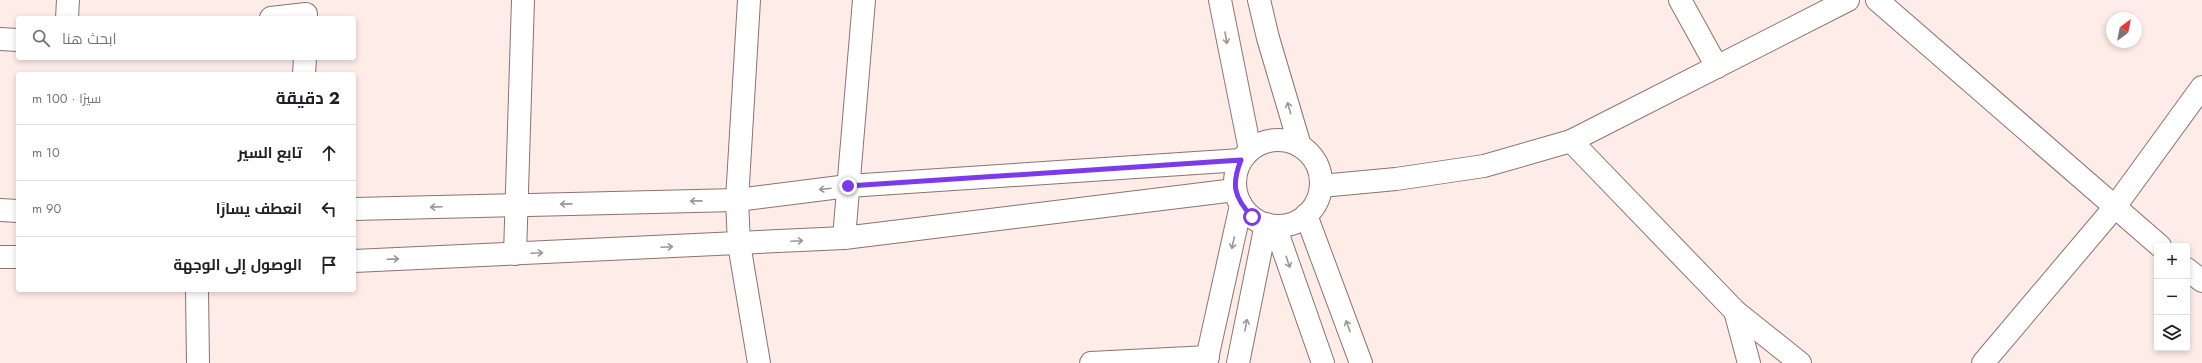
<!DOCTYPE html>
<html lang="ar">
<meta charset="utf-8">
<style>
body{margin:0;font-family:Jost,Cairo,sans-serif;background:#f2f2f2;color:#202124;direction:rtl}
.controls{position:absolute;right:12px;bottom:12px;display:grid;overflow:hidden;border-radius:4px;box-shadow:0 2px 6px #0003}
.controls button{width:36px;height:36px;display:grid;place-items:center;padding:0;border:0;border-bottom:1px solid #e0e0e0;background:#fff;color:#202124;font:20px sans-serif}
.compass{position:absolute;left:2106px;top:12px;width:36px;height:36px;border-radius:50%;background:#fff;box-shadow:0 2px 6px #0003;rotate:32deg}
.stop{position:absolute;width:12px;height:12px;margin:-9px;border:3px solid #7c3aed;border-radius:50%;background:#fff}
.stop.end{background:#7c3aed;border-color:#fff;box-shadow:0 1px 4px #0008}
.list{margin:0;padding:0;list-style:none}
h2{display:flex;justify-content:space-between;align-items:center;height:52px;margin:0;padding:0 16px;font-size:17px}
h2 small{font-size:13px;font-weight:400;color:#757577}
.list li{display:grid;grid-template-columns:26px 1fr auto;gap:12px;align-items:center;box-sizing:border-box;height:56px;padding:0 16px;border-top:1px solid #e0e0e0}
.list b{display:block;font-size:15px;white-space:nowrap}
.list em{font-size:13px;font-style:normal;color:#757577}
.icon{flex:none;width:22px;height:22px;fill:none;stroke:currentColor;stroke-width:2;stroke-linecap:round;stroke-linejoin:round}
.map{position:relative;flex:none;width:2202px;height:363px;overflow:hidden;direction:ltr}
.search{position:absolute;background:#fff;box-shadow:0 2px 6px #0003;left:16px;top:16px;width:340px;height:44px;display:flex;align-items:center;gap:10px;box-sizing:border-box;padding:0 14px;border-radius:4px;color:#757577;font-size:15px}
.panel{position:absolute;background:#fff;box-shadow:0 2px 6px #0003;left:16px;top:72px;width:340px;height:220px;border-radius:4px;direction:rtl}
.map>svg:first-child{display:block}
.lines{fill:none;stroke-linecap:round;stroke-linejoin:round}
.minor-casing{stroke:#8c736e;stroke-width:24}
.tertiary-casing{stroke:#8c736e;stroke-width:24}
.minor{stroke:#fff;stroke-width:22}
.tertiary{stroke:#fff;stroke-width:22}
.oneway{stroke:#9b9796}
.route{stroke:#7c3aed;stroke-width:5}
</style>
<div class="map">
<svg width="2202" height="363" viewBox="0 0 2202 363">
<rect width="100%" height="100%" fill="#fdece8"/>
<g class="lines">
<!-- minor casing -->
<g class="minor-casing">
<g id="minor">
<polyline points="749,0 737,200 739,244 759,363"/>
<polyline points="1680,0 1717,67"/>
<polyline points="1877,0 2160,246"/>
<polyline points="67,18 68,0"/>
<polyline points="271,18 306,14"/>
<polyline points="0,39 18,40"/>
<polyline points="304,74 305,58"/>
<polyline points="1571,141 1735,311 1800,363"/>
<polyline points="1321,186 1396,179 1484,166 1571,141 1848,0"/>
<polyline points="844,238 864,0"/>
<polyline points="515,254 523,0"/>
<polyline points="2187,269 2202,281"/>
<polyline points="197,290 198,363"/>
<polyline points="1735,311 1749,363"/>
<polyline points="1091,363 1208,357"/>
<polyline points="1206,363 1241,205"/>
<polyline points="1238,363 1266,224"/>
<polyline points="1983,363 2114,208 2202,87"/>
</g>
</g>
<!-- tertiary casing -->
<g class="tertiary-casing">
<g id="tertiary">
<polyline points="1220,0 1250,150"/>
<polyline points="1259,0 1268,38 1300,146"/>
<circle cx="1278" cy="183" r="43"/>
<polyline points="354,209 737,200 848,186 1241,160"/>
<polyline points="0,210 18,211"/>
<polyline points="1306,215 1361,363"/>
<polyline points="1275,226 1323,363"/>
<polyline points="0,257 18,257"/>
<polyline points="354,261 844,238 1235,190"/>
</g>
</g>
<!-- minor -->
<use href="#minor" class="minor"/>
<!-- tertiary -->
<use href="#tertiary" class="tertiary"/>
</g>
<!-- one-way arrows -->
<defs><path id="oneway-shaft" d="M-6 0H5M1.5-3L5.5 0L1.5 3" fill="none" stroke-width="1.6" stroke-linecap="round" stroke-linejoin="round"/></defs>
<g class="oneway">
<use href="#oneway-shaft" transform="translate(1226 38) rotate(80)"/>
<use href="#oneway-shaft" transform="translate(1289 108) rotate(-107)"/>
<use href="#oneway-shaft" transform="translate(825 189) rotate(173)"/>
<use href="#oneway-shaft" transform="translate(696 201) rotate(179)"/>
<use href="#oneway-shaft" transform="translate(566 204) rotate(179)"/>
<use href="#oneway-shaft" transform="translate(436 207) rotate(178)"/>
<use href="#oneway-shaft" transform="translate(797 241) rotate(-3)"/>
<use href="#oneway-shaft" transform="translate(1233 243) rotate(103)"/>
<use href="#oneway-shaft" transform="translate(667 247) rotate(-3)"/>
<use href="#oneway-shaft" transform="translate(537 253) rotate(-3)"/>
<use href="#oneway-shaft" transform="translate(393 259) rotate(-2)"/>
<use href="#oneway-shaft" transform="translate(1288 262) rotate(71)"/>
<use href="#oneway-shaft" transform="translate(1246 325) rotate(-79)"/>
<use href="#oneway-shaft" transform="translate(1348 326) rotate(-110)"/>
</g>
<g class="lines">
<!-- route -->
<path class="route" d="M848 186 1241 160C1231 185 1234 197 1252 217"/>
</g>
</svg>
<div class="controls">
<button>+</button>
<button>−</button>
<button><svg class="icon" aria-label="layers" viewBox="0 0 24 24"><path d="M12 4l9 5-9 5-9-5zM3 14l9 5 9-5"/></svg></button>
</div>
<svg class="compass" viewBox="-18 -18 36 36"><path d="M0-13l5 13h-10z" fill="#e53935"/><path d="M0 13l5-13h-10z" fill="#757577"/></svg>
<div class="stop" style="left:1252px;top:217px"></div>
<div class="stop end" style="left:848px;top:186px"></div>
<div class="search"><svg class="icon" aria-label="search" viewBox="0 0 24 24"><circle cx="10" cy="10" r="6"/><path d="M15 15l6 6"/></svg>ابحث هنا</div>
<section class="panel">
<h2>2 دقيقة<small>سيرًا · 100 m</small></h2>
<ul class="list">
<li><svg class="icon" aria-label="ahead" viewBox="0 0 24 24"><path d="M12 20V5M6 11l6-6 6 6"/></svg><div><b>تابع السير</b></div><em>10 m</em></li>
<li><svg class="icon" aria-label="left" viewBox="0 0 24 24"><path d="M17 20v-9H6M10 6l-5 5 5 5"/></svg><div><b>انعطف يسارًا</b></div><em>90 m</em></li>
<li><svg class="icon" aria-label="arrive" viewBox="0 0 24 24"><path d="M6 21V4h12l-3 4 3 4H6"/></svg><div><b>الوصول إلى الوجهة</b></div></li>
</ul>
</section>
</div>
